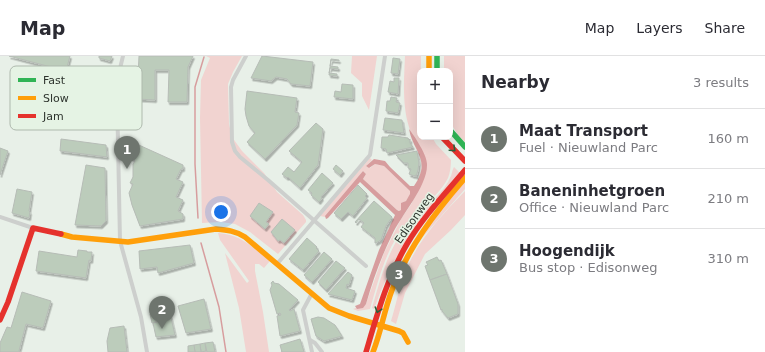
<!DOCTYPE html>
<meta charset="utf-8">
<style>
body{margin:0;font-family:"DejaVu Sans",sans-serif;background:#f2f2f3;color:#2b2b33}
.controls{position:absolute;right:12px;top:12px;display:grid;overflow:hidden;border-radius:8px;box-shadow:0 4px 16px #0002}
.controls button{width:36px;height:36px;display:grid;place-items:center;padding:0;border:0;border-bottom:1px solid #e1e1e2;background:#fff;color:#2b2b33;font:20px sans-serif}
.you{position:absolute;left:221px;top:156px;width:14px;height:14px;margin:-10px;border:3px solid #fff;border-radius:50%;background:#1a73e8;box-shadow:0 0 0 6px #1a73e833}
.badge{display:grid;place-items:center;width:26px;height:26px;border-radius:50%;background:#6e756e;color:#fff;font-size:13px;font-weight:700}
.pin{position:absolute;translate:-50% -33px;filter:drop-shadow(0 1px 2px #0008)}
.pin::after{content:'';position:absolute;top:21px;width:14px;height:12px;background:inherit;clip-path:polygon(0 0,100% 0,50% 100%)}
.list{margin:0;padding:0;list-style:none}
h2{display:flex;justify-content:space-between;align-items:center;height:52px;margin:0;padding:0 16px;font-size:17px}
h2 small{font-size:13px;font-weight:400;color:#7c7c81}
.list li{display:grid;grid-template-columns:26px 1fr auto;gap:12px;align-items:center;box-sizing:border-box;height:60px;padding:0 16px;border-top:1px solid #e1e1e2}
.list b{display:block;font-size:15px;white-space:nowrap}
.list p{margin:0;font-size:13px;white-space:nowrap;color:#7c7c81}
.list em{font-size:13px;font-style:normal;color:#7c7c81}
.map{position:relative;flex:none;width:465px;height:296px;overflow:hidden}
header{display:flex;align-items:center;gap:24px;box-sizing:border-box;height:56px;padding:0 20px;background:#fff;border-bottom:1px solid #e1e1e2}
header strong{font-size:19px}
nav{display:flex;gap:22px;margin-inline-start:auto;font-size:14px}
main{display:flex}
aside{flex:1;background:#fff}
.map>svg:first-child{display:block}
.green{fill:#f1d3d0}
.water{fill:#d79d9e}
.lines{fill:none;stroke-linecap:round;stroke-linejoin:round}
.stream{stroke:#d79d9e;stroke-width:1.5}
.building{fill:#bcccbb;stroke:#b6bcb6;filter:url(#shadow)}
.street{stroke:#cdcfcd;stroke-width:4}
.fast{stroke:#30b455;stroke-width:5.5}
.slow{stroke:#ff9f0a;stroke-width:5.5}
.jam{stroke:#e5322d;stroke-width:5.5}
.oneway{stroke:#2e603b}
.labels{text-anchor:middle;stroke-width:3;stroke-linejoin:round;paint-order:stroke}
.street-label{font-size:11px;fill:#2d332d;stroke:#e5f3e4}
.key{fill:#e5f3e4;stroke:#aeb9ad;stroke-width:1}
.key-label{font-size:11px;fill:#2d332d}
</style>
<header>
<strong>Map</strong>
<nav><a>Map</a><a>Layers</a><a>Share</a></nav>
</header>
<main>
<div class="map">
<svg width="465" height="296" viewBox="0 0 465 296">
<defs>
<filter id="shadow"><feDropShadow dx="1.5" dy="2.5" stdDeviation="0" flood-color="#0004"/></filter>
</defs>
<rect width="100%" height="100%" fill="#e8f0e8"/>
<!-- green -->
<g class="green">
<polygon points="206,0 242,0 233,16 228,28 229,68 232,81 242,95 264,117 277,136 303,159 306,164 306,166 278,198 250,176 235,168 221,166 202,167 200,62 201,24 210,2"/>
<polygon points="352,0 377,0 369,54 362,40 362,27 351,17"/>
<path d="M405 0H421L420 81H432L436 88 451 104C451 110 450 117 448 122 436 145 410 159 396 182 383 204 377 229 370 253L358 255 353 253 366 248 384 197 401 163 412 147 425 101C420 93 411 79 409 71 402 48 404 24 405 0Z"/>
<polygon points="444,0 465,0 465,86 458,79 450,66 450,15 444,15"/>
<polygon points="370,102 372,104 366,110 370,112 375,108 384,110 410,135 411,138 406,145 402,147 401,154 400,155 397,154 363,123 366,118 363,115 325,161 320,160"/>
<path d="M454 111 460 117 394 205 380 237 374 253 372 252C380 224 388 194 406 170 419 153 441 142 450 122 452 119 452 114 454 111Z"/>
<path d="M465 125V133L421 183 413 195 397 232C398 224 402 216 405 208 420 177 442 151 465 125Z"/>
<path d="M465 135V159L451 174 425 198 405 237 396 268 391 265C396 249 399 232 405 217 417 185 441 160 465 135Z"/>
<path d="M218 177C242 179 252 191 270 205L264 212 259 208H255V215L263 256 269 296H246L239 252 225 197 247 227 249 225 220 184Z"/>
</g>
<!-- water -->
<path class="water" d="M409 73C415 81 427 99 427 108 428 130 401 159 392 179 381 201 373 224 366 248L363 252 357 253 355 250 360 248 379 194 395 159 360 126 328 162 326 163 325 160 363 115 366 118 363 123 397 154 399 155 401 154V147L406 145 410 138V135L384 110 375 108 369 112 366 110 374 103 385 105 390 111 410 130H414C432 104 413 96 409 73Z"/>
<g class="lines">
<!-- stream -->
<g class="stream">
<polyline points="198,162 195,108 195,31 204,1"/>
<polyline points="201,187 219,251 226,296"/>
</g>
</g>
<!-- building -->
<g class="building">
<polygon points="9,0 70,0 66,15"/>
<polygon points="99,0 112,0 110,5 99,2"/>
<polygon points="139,0 193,0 188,11 187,46 168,46 169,14 155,14 155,44 137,43"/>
<polygon points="262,0 313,6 310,30 291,28 287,23 276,21 271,25 251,22"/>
<polygon points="393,2 400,3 398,18 391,17"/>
<polygon points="331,3 339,4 339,5 331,4 330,10 338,11 338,13 330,12 329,17 337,18 337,20 329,19"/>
<polygon points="394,22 399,22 398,38 388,36 390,25 394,26"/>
<polygon points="342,28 353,29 353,43 334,41 335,35 341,36"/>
<polygon points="247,35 297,42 295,56 299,57 297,69 265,103 247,86 255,77 249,70 246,60 245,53"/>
<polygon points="391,41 397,42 396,46 400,47 398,57 386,55 387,45 390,45"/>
<polygon points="385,62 402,64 404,77 383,74"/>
<polygon points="316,67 323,73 318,109 300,132 288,121 287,122 282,118 288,111 294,116 302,106 289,95"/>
<polygon points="389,79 408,82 409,84 410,83 410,87 413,91 387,97 386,93 381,92 382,81 388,81"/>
<polygon points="61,83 106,89 107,101 60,95"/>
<polygon points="130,85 183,109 183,113 181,113 176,123 183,126 176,141 183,144 178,155 183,158 183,163 140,170 132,149 129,137 133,128 130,127 133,121 133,108 135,105 130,101 133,98 128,94"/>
<polygon points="0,92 8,95 0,119"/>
<polygon points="417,95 419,107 418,114 416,121 416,119 414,120 409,118 411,113 408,112 408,107 404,107 396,99"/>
<polygon points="86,109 105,112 106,165 101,170 75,169"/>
<polygon points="336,109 343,115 340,119 333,113"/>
<polygon points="322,117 333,127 321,141 322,142 319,146 311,139 312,137 308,134"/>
<polygon points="358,129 367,138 365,140 367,142 353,160 348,156 341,163 334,157"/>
<polygon points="17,133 32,136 29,155 30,156 29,162 12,157"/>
<polygon points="374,145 392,161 386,170 381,184 376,187 375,187 375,182 361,171 364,167 359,163 356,167 355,166"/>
<polygon points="259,147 273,156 266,166 269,168 265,173 250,160"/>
<polygon points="282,163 295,174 284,187 280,184 278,185 271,176"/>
<polygon points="307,182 317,191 316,192 319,195 303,214 289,203"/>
<polygon points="190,189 194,207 158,217 157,211 140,213 139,195"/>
<polygon points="78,194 87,195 87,196 92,196 91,205 89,204 86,222 36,215 39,195 77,201"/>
<polygon points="324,196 332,203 312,226 304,219"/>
<polygon points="437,201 439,205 441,204 447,218 430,224 425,210 428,209 426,206"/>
<polygon points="336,205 345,212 326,234 318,226"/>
<polygon points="348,216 352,219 349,229 347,228 346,232 355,235 352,244 328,238"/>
<polygon points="447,218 458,248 458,258 448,262 442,255 442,253 441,254 430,224"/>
<polygon points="273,225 274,227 279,228 298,244 289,254 290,255 294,253 300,275 280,280 277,260 281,259 280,257 277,258 270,234 272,229 271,227"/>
<polygon points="22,236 51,245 43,272 26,268 19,295 21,296 0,296 0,287 7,271 11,272"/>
<polygon points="204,243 211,273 186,277 178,250"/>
<polygon points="168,253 171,262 152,267 150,258"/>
<polygon points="318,261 324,262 335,269 342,280 324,285 316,280 311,263"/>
<polygon points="171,262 175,279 156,281 153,267"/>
<polygon points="124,270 127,296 108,296 107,285 110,272"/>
<polygon points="300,283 304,296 281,296 282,296 280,289"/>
<polygon points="213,286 215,296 207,296 205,287"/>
<polygon points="205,287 206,295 201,296 200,288"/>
<polygon points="200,288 201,296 195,296 194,289"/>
<polygon points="194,289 195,296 188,296 188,290"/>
</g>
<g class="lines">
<!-- street -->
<g class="street">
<polyline points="123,0 117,25 117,38 120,185 141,261 147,296"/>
<polyline points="246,0 233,24 231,31 232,86 235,95 240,101 268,124 366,210"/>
<polyline points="0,161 33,172"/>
<polyline points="277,208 370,99 385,0"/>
<polyline points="311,239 303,254 312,296"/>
<polyline points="310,284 315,287 322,296"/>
</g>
<!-- fast -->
<g class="fast">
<polyline points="437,0 437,15"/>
<polyline points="450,74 465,91"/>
</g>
<!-- slow -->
<g class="slow">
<polyline points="429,0 429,15"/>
<path d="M61 178 72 181 128 186 216 173C227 174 236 175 245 181L329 252 349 260 399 275 403 277 408 286"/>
<path d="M373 296C381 276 384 255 392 234 408 192 435 156 465 122"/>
</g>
<!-- jam -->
<g class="jam">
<polyline points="442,81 465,105"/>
<polyline points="0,264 8,246 33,172 61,178"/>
<path d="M366 296C377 259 387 222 407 188 423 161 445 138 465 114"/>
</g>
</g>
<!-- one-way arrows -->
<defs><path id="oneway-chevron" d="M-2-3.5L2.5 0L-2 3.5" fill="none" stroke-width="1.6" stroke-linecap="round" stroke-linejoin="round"/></defs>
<g class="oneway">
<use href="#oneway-chevron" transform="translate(453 93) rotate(43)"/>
<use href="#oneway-chevron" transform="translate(378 254) rotate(107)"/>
</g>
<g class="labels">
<!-- street labels -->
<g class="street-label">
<text transform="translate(414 162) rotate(-55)" y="4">Edisonweg</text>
</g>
</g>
<!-- legend -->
<rect x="10" y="10" width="132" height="64" rx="6" class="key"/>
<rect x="18" y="22" width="18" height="4" fill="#30b455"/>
<rect x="18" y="40" width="18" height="4" fill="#ff9f0a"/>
<rect x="18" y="58" width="18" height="4" fill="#e5322d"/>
<g class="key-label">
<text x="43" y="28">Fast</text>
<text x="43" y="46">Slow</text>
<text x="43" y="64">Jam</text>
</g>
</svg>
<div class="controls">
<button>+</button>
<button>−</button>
</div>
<div class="you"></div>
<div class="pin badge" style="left:127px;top:113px">1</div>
<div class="pin badge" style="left:162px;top:273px">2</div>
<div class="pin badge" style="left:399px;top:238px">3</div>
</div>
<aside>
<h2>Nearby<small>3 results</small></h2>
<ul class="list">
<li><span class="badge">1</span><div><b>Maat Transport</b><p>Fuel · Nieuwland Parc</p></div><em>160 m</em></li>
<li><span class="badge">2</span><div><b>Baneninhetgroen</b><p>Office · Nieuwland Parc</p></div><em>210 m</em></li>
<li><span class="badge">3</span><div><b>Hoogendijk</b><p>Bus stop · Edisonweg</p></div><em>310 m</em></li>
</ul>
</aside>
</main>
